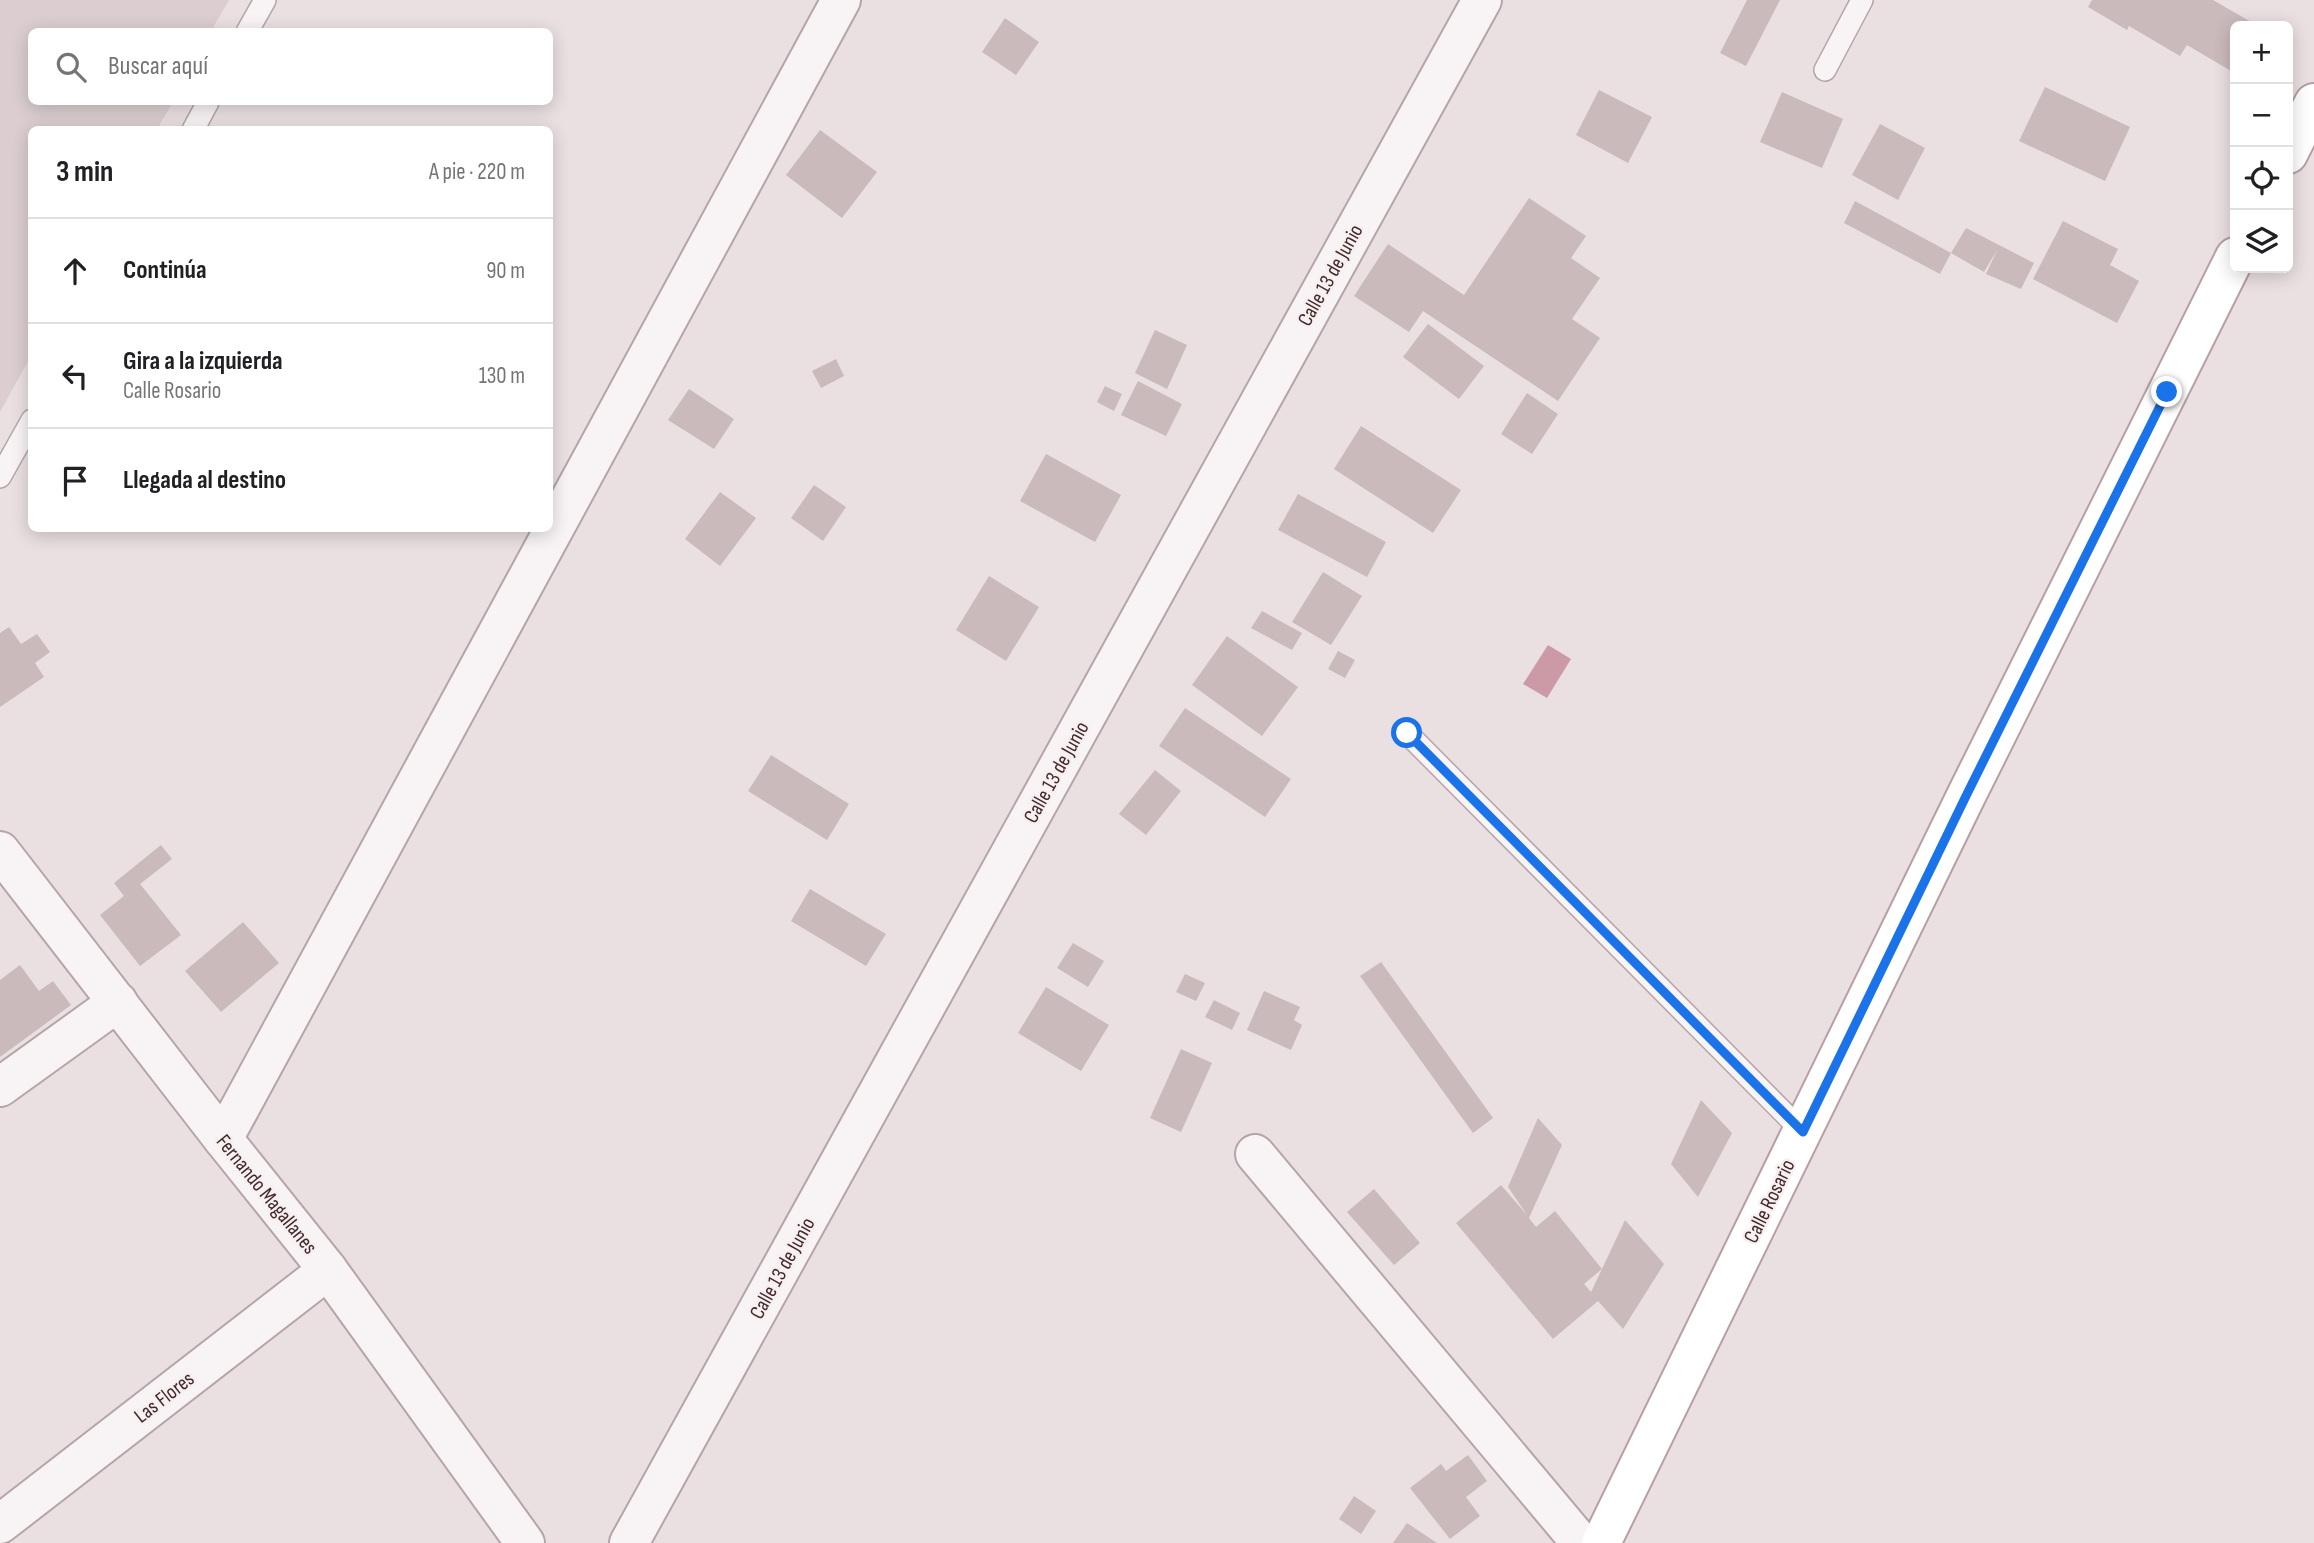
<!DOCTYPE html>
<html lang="es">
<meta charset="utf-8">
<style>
body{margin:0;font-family:"Sofia Sans Condensed",sans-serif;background:#f2f2f2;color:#202124}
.controls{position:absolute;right:21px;top:21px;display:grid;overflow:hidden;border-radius:10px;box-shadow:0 4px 18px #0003}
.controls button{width:63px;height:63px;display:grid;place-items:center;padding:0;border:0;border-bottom:2px solid #e0e0e0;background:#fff;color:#202124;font:35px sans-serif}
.stop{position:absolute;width:21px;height:21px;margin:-16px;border:5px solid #1a73e8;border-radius:50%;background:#fff}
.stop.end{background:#1a73e8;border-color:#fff;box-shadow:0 2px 7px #0008}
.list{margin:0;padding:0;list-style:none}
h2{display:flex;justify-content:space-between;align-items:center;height:91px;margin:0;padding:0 28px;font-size:30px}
h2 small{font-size:23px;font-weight:400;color:#757577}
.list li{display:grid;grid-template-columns:46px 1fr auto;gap:21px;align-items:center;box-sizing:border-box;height:105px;padding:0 28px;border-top:2px solid #e0e0e0}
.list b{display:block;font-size:26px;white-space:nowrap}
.list p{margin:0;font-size:23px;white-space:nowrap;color:#757577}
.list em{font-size:23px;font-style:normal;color:#757577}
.icon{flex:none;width:38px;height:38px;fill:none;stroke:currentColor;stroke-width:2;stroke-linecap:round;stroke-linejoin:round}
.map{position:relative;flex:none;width:2314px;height:1543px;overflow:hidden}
.search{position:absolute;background:#fff;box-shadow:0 4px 18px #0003;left:28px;top:28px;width:525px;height:77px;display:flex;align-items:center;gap:18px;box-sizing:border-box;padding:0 24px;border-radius:10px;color:#757577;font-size:26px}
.panel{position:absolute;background:#fff;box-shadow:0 4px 18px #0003;left:28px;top:126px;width:525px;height:406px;border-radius:10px}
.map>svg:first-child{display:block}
.built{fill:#dcced0}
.water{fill:#cc99a6}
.building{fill:#cababc}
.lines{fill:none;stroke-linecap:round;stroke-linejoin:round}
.lane-casing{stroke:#b5a5a7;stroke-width:24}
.street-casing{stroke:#b5a5a7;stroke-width:42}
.primary-casing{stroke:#b79fa3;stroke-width:42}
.lane{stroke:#f8f3f4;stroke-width:21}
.street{stroke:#f8f3f4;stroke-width:38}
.primary{stroke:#fff;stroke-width:38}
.route{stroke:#1a73e8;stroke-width:9}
.labels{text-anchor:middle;stroke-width:5;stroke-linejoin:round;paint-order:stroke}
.street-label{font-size:21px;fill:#43282b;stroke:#f7f0f1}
</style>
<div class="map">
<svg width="2314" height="1543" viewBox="0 0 2314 1543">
<rect width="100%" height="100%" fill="#eae0e2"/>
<!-- built -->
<polygon class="built" points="0,0 229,0 211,31 32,32 32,102 173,102 157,129 32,130 31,356 0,412"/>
<!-- water -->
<polygon class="water" points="1548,645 1571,659 1547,698 1523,684"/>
<!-- building -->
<g class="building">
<polygon points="1747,0 1780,0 1746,66 1720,53"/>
<polygon points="2092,0 2213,0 2258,26 2235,26 2235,64 2231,71 2187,45 2180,56 2129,26 2127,30 2088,7"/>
<polygon points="1005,18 1039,42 1016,75 982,52"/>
<polygon points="2045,87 2130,127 2105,181 2019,141"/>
<polygon points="1599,90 1652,117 1628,163 1576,135"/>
<polygon points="1782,92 1843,119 1822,168 1760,142"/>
<polygon points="1880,124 1925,148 1898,200 1852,175"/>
<polygon points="820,130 877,172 842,218 786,175"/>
<polygon points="1529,198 1586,236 1571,258 1600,278 1572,319 1600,338 1558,401 1423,311 1409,332 1354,296 1388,244 1464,295"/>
<polygon points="1855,201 1951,253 1940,274 1844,223"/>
<polygon points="2063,221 2118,249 2110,265 2139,281 2117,323 2033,279"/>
<polygon points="1966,228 2034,263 2021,289 1986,274 1997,250 1984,272 1951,253"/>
<polygon points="1428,324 1484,366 1459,399 1403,357"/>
<polygon points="1155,330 1187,345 1167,389 1135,373"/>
<polygon points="836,359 844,376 821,388 812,371"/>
<polygon points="1138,381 1182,404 1166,436 1121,415"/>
<polygon points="1105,386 1122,394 1114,411 1097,402"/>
<polygon points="689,389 734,419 714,449 668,420"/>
<polygon points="1527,393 1558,414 1532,454 1501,434"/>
<polygon points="1361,426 1461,490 1433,533 1334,469"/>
<polygon points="1046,454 1121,495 1095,542 1020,501"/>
<polygon points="814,485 846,507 823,541 791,518"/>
<polygon points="720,492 756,518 720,566 685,539"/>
<polygon points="1298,494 1386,542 1367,577 1278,530"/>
<polygon points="1323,572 1362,596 1331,645 1292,622"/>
<polygon points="989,576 1039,607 1006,661 956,630"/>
<polygon points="1262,611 1302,633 1292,650 1251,628"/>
<polygon points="9,627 21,644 37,634 50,652 35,663 44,677 0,707 0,633"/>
<polygon points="1227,636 1298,687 1262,736 1192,685"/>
<polygon points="1338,651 1355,660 1345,678 1328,669"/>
<polygon points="1185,708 1291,779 1265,817 1159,746"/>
<polygon points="771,755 849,804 827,840 748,791"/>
<polygon points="1155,770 1181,791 1146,835 1119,814"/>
<polygon points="161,845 172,859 140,884 181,935 140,966 100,915 124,896 114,883"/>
<polygon points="810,889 886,934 866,966 791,921"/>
<polygon points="243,922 279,963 221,1012 185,971"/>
<polygon points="1073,943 1104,961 1088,987 1057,968"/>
<polygon points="1381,962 1493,1118 1473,1133 1360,976"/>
<polygon points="20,965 39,991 53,981 71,1005 0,1057 0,980"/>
<polygon points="1185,974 1205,983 1196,1001 1176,992"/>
<polygon points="1046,987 1109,1025 1081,1071 1018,1033"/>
<polygon points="1264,991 1300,1007 1294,1020 1302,1025 1291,1050 1247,1030"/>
<polygon points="1214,1000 1240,1013 1232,1030 1205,1017"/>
<polygon points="1181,1049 1212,1063 1181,1132 1150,1118"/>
<polygon points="1701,1100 1732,1133 1698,1197 1671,1164"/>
<polygon points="1538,1118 1562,1145 1529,1218 1536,1227 1555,1211 1602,1269 1584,1284 1591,1292 1602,1269 1625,1220 1664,1264 1623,1329 1598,1301 1553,1339 1456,1223 1501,1185 1527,1215 1508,1187"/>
<polygon points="1374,1189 1420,1243 1394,1265 1347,1212"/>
<polygon points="1468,1455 1487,1481 1466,1497 1480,1516 1450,1539 1410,1488 1441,1464 1446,1471"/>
<polygon points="1354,1496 1376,1511 1361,1534 1339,1519"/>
<polygon points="1407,1523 1437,1543 1393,1543"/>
</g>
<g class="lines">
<!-- lane casing -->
<g class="lane-casing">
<g id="lane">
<polyline points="247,32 265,0"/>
<polyline points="1825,70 1862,0"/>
<polyline points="193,130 208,102"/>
<polyline points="0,477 32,420"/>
<polyline points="1407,733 1803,1132"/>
</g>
</g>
<!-- street casing -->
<g class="street-casing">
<g id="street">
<polyline points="0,851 223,1139 328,1270 525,1543"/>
<polyline points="0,1087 118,1002"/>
<polyline points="223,1139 841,0"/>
<polyline points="1255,1154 1581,1543"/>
<polyline points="0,1524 328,1270"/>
<polyline points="629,1543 1482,0"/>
</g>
</g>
<!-- primary casing -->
<g class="primary-casing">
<g id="primary">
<polyline points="2288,154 2314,103"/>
<polyline points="1601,1543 1966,796 2235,257"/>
</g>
</g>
<!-- lane -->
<use href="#lane" class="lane"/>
<!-- street -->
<use href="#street" class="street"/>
<!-- primary -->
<use href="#primary" class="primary"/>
</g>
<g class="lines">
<!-- route -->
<polyline class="route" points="1407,733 1803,1132 1966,796 2167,392"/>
</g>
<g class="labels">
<!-- street labels -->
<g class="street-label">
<text transform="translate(1330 275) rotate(-61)" y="7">Calle 13 de Junio</text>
<text transform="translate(1056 772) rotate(-61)" y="7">Calle 13 de Junio</text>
<text transform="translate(267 1194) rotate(51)" y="7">Fernando Magallanes</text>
<text transform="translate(1769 1201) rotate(-64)" y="7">Calle Rosario</text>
<text transform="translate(782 1268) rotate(-61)" y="7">Calle 13 de Junio</text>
<text transform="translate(164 1397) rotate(-38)" y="7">Las Flores</text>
</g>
</g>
</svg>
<div class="controls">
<button>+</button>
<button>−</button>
<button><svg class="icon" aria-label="locate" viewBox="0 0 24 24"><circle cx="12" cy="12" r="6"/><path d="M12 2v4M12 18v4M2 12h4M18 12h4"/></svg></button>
<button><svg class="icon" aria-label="layers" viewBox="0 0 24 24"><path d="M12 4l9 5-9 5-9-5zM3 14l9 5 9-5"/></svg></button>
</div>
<div class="stop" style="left:1407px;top:733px"></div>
<div class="stop end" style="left:2167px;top:392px"></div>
<div class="search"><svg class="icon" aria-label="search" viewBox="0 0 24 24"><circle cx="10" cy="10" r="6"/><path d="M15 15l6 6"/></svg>Buscar aquí</div>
<section class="panel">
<h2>3 min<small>A pie · 220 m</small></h2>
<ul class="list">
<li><svg class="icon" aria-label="ahead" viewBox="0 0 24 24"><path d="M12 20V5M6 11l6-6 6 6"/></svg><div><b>Continúa</b></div><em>90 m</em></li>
<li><svg class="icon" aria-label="left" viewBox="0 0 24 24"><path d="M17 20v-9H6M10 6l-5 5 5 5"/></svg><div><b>Gira a la izquierda</b><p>Calle Rosario</p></div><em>130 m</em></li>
<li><svg class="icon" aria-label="arrive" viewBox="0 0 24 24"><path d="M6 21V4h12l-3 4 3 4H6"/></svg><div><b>Llegada al destino</b></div></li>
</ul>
</section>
</div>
